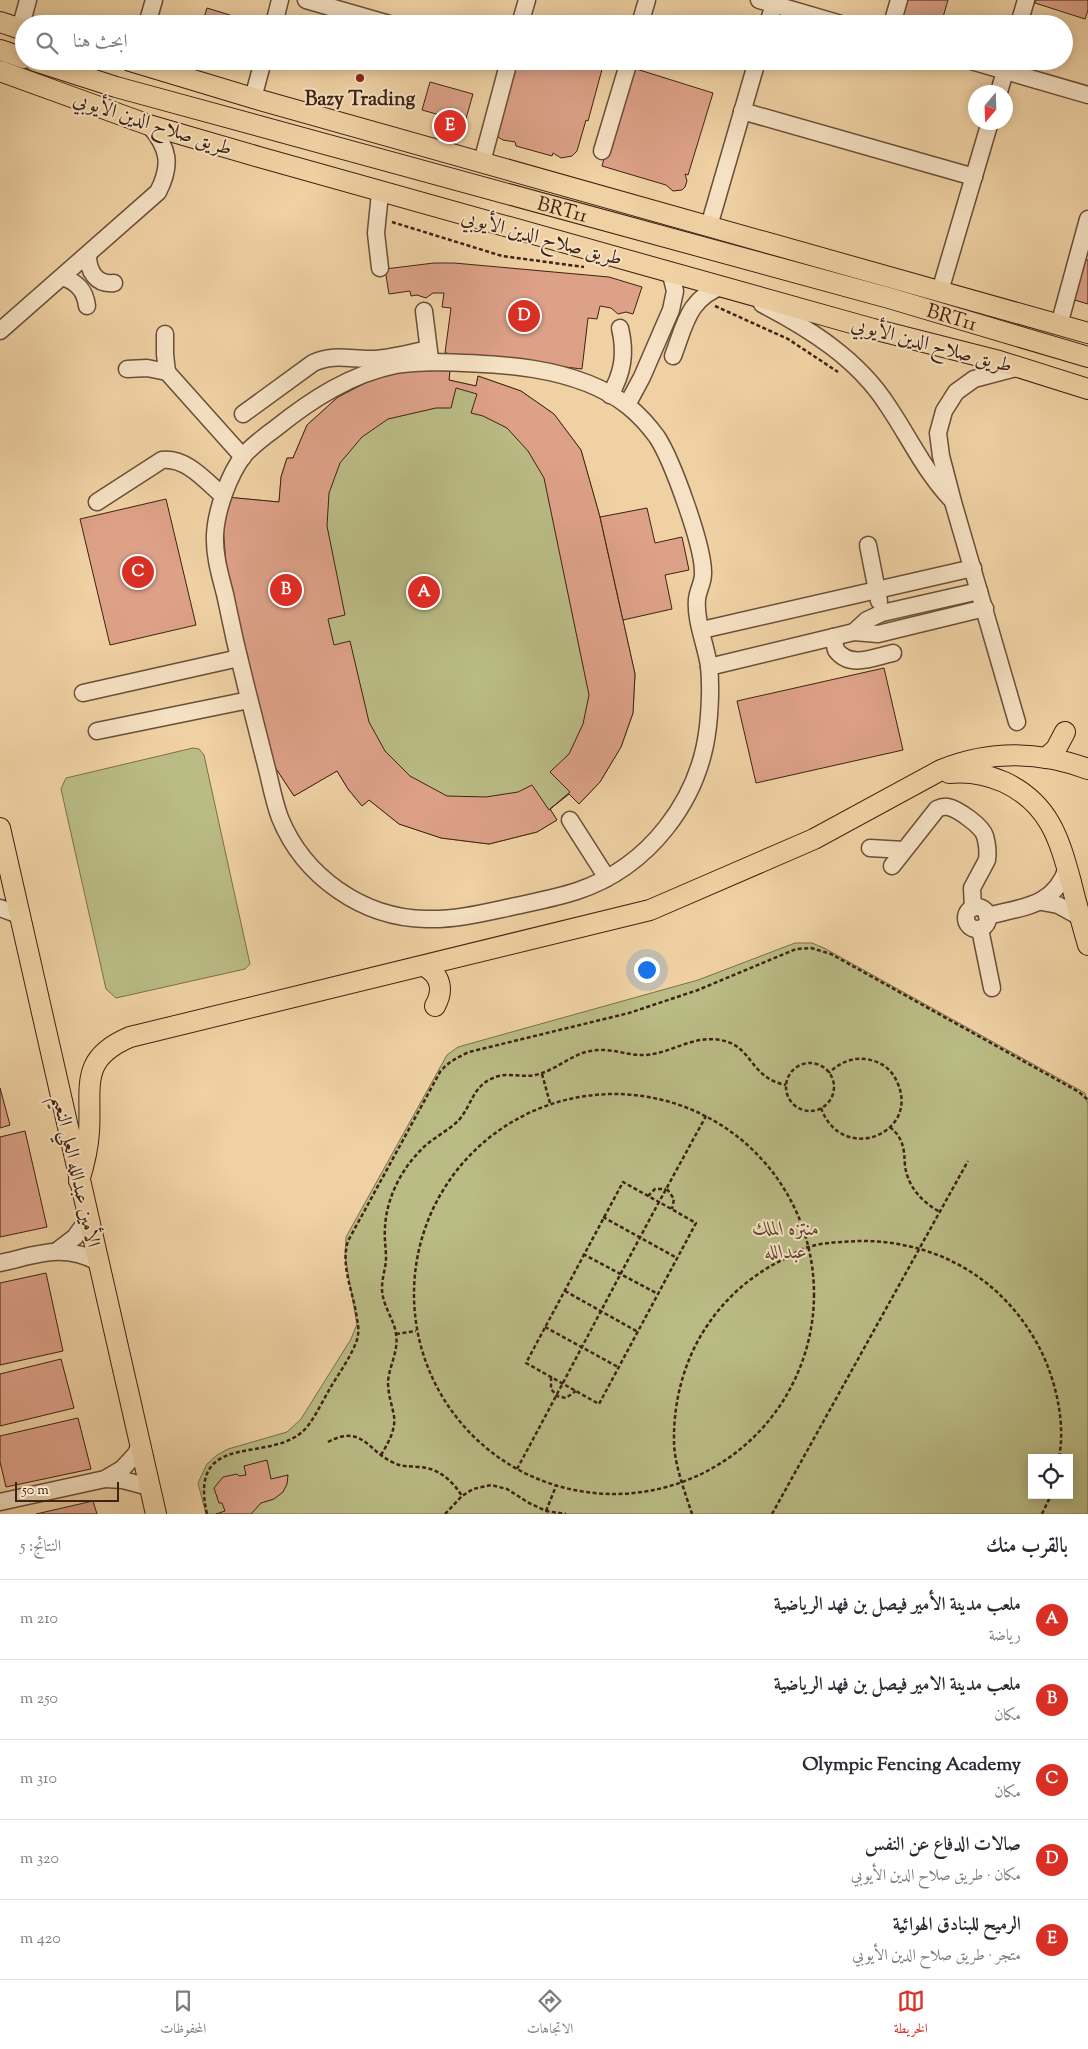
<!DOCTYPE html>
<html lang="ar">
<meta charset="utf-8">
<style>
body{margin:0;font-family:"Sorts Mill Goudy",Amiri,serif;background:#f7f7f7;color:#2b2b33;direction:rtl}
.controls{position:absolute;right:15px;bottom:15px;display:grid;overflow:hidden;border-radius:0px;box-shadow:0 2px 12px #0003}
.controls button{width:45px;height:45px;display:grid;place-items:center;padding:0;border:0;border-bottom:1px solid #e1e1e2;background:#fff;color:#2b2b33;font:25px sans-serif}
.compass{position:absolute;left:968px;top:85px;width:45px;height:45px;border-radius:50%;background:#fff;box-shadow:0 2px 12px #0003;rotate:199deg}
.scale{position:absolute;left:15px;bottom:12px;width:104px;box-sizing:border-box;padding-left:5px;border:2px solid #3e2214;border-top:0;font-size:14px;line-height:18px;white-space:nowrap;color:#3e2214;-webkit-text-stroke:4px #f5e1c3;paint-order:stroke}
.you{position:absolute;left:646px;top:969px;width:18px;height:18px;margin:-12px;border:4px solid #fff;border-radius:50%;background:#1a73e8;box-shadow:0 0 0 8px #1a73e833}
.badge{display:grid;place-items:center;width:32px;height:32px;border-radius:50%;background:#d93025;color:#fff;font-size:16px;font-weight:700}
.pin{position:absolute;translate:-50% -50%;border:2px solid #fff;box-shadow:0 1px 5px #0006}
.list{margin:0;padding:0;list-style:none}
h2{display:flex;justify-content:space-between;align-items:center;height:65px;margin:0;padding:0 20px;font-size:21px}
h2 small{font-size:16px;font-weight:400;color:#7c7c81}
.list li{display:grid;grid-template-columns:32px 1fr auto;gap:15px;align-items:center;box-sizing:border-box;height:80px;padding:0 20px;border-top:1px solid #e1e1e2}
.list b{display:block;font-size:19px;white-space:nowrap}
.list p{margin:0;font-size:16px;white-space:nowrap;color:#7c7c81}
.list em{font-size:16px;font-style:normal;color:#7c7c81}
.icon{flex:none;width:28px;height:28px;fill:none;stroke:currentColor;stroke-width:2;stroke-linecap:round;stroke-linejoin:round}
.map{position:relative;flex:none;width:1088px;height:1514px;overflow:hidden;direction:ltr}
.search{position:absolute;background:#fff;box-shadow:0 2px 12px #0003;left:15px;right:15px;top:15px;height:55px;display:flex;align-items:center;gap:12px;box-sizing:border-box;padding:0 18px;border-radius:28px;color:#7c7c81;font-size:19px}
.sheet{height:465px;background:#fff}
nav{display:flex;justify-content:space-around;align-items:center;box-sizing:border-box;height:70px;border-top:1px solid #e1e1e2;background:#fff;font-size:14px;color:#7c7c81}
nav a{display:grid;justify-items:center;gap:2px}
nav .on{color:#d93025}
.map>svg:first-child{display:block}
.green{fill:#babb85;stroke:#7c6e4c;fill-rule:evenodd}
.building{fill:#dda188;stroke:#3e2214;fill-rule:evenodd}
.lines{fill:none;stroke-linecap:round;stroke-linejoin:round}
.minor-casing{stroke:#6a4e38;stroke-width:19}
.major-casing{stroke:#3e2214;stroke-width:22}
.path{stroke:#3e2214;stroke-width:2.5;stroke-dasharray:4 2.5;stroke-linecap:butt}
.minor{stroke:#f5e1c3;stroke-width:16}
.major{stroke:#efd1a3;stroke-width:20}
.poi-dot{fill:#8f2418;stroke:#f5e1c3;stroke-width:2}
.labels{text-anchor:middle;stroke-width:4;stroke-linejoin:round;paint-order:stroke}
.poi-label{font-size:20px;font-weight:bold;fill:#3e2214;stroke:#f5e1c3}
.street-label{font-size:20px;fill:#3e2214;stroke:#f5e1c3}
.park-label{font-size:20px;font-style:italic;fill:#5d4830;stroke:#f5e1c3}
</style>
<div class="map">
<svg width="1088" height="1514" viewBox="0 0 1088 1514">
<rect width="100%" height="100%" fill="#efd1a3"/>
<filter id="stains"><feTurbulence type="fractalNoise" baseFrequency=".004" numOctaves="4"/><feColorMatrix values="0 0 0 0 .2 0 0 0 0 .09 0 0 0 0 .02 0 0 0 .5 -.17"/></filter>
<radialGradient id="worn" r=".72"><stop offset=".6" stop-color="#630" stop-opacity="0"/><stop offset="1" stop-color="#630" stop-opacity=".3"/></radialGradient>
<!-- green -->
<g class="green">
<polygon points="450,370 449,380 476,386 478,376 521,391 554,414 581,450 600,517 635,674 633,713 621,747 600,782 579,804 569,794 550,809 557,820 537,832 489,844 441,838 399,824 369,800 362,806 348,789 337,771 294,796 271,761 262,723 226,564 223,527 226,497 279,502 281,477 287,458 293,458 307,425 338,397 381,375"/>
<polygon points="193,748 199,749 204,755 250,964 245,969 116,998 106,989 61,789 66,778"/>
<path d="M795 943H812L824 948 1085 1093 1088 1104V1514H206L198 1483 207 1464 217 1455 228 1449 287 1432 301 1419 351 1339 357 1324 345 1256 346 1237 447 1055 458 1047 698 980ZM1032 1458H1069V1495H1032Z"/>
</g>
<!-- building -->
<g class="building">
<polygon points="904,0 948,0 941,24 921,24 898,17"/>
<polygon points="1036,0 1088,0 1088,10 1085,19 1035,3"/>
<polygon points="207,8 246,20 244,24 202,24"/>
<polygon points="512,61 604,62 588,121 586,120 577,151 572,156 561,158 553,153 552,156 516,146 515,142 503,140 498,137 496,132"/>
<polygon points="630,67 713,93 688,175 685,174 687,181 685,187 682,190 673,191 666,185 602,166"/>
<polygon points="430,82 473,94 465,122 422,110"/>
<polygon points="1080,258 1088,260 1088,304 1068,298"/>
<polygon points="434,263 454,263 609,277 642,287 633,314 626,312 618,314 611,308 600,306 597,319 588,318 582,369 445,353 451,308 442,307 444,293 433,293 426,298 417,295 411,296 410,291 389,294 385,269"/>
<path d="M423 368 450 370 449 380 476 386 478 376 521 391 554 414 581 450 600 517 635 674 633 713 621 747 600 782 579 804 569 794 550 809 557 820 537 832 489 844 441 838 399 824 369 800 362 806 348 789 337 771 294 796 271 761 226 564 223 527 226 497 279 502 281 477 287 458H293L307 425 338 397 381 375ZM456 388 477 394 471 413 483 416 507 428 528 451 544 478 589 695 583 724 569 754 550 772 570 792 549 810 532 785 518 792 486 797 447 796 410 776 385 751 369 722 350 641 334 645 328 619 345 615 327 526 329 493 340 463 362 437 388 419 436 408H451Z"/>
<polygon points="166,499 196,625 110,645 80,519"/>
<polygon points="647,508 655,543 682,537 689,570 665,575 672,609 623,620 600,517"/>
<polygon points="884,668 903,750 756,783 737,701"/>
<polygon points="0,1088 10,1125 0,1128"/>
<polygon points="25,1131 47,1227 0,1237 0,1137"/>
<polygon points="46,1273 63,1351 0,1365 0,1283"/>
<polygon points="61,1359 74,1408 0,1426 0,1374"/>
<polygon points="78,1418 91,1469 6,1487 0,1462 0,1436"/>
<polygon points="267,1460 271,1479 288,1475 287,1484 283,1492 274,1499 261,1503 251,1514 216,1514 225,1511 222,1503 219,1503 214,1488 223,1477 237,1474 239,1476 246,1475 244,1466"/>
<polygon points="93,1501 97,1514 36,1514"/>
</g>
<g class="lines">
<!-- minor casing -->
<g class="minor-casing">
<g id="minor">
<polyline points="306,0 389,24"/>
<polyline points="759,0 841,24"/>
<polyline points="147,24 154,0"/>
<polyline points="274,24 280,0"/>
<polyline points="520,24 527,0"/>
<polyline points="640,24 647,0"/>
<polyline points="768,24 775,0"/>
<polyline points="892,24 899,0"/>
<polyline points="1019,24 1026,0"/>
<polyline points="20,29 28,0"/>
<polyline points="971,61 1088,95"/>
<polyline points="999,92 1008,61"/>
<polyline points="253,98 263,61"/>
<polyline points="742,111 974,177"/>
<polyline points="602,151 629,61"/>
<polyline points="482,162 509,61"/>
<polyline points="380,193 376,233 380,268"/>
<polyline points="709,226 757,61"/>
<path d="M88 255C88 271 96 285 114 283"/>
<path d="M62 277C77 282 85 290 87 306"/>
<polyline points="940,291 990,122"/>
<path d="M762 304C810 329 858 359 888 406 909 437 924 470 950 498"/>
<polyline points="424,311 430,359"/>
<polyline points="1059,325 1088,219"/>
<path d="M0 331 158 192C172 165 169 148 149 125"/>
<polyline points="165,334 165,354 167,372"/>
<path d="M673 356C685 325 688 298 723 286"/>
<path d="M430 362C494 363 576 365 628 406 639 415 649 426 657 437 672 460 704 547 703 574 703 583 698 590 697 599 695 621 706 645 709 666 711 686 710 707 708 726 700 800 649 867 577 891 556 898 533 902 511 907 483 913 455 920 426 919 363 918 304 877 280 818 274 802 271 785 267 769 260 741 253 713 246 686 238 655 231 624 225 594 220 575 214 555 215 535 216 511 229 474 244 455 253 445 265 436 276 428 312 399 351 374 396 365 407 363 419 363 430 362Z"/>
<polyline points="127,369 147,368 167,372 243,457"/>
<path d="M610 395C623 373 626 353 620 328"/>
<polyline points="627,405 642,377 671,310 675,291 670,271"/>
<path d="M243 414 313 363C334 353 352 360 374 359 392 358 410 353 428 349"/>
<path d="M97 502 162 460C186 457 206 481 223 496"/>
<polyline points="868,545 879,601"/>
<polyline points="702,630 973,568"/>
<polyline points="854,632 867,620 882,613 979,591"/>
<path d="M833 637 836 650C850 669 874 657 893 653"/>
<polyline points="709,667 854,632 878,634 985,608"/>
<polyline points="83,693 239,658"/>
<polyline points="1017,722 953,502 941,456 938,433 944,411 956,392 974,379 1020,367"/>
<polyline points="97,731 249,700"/>
<polyline points="570,820 607,878"/>
<polyline points="870,848 904,850"/>
<path d="M892 866 937 809C941 807 944 806 948 807 958 809 982 826 985 836 987 843 988 853 987 860L972 888 973 908"/>
<polyline points="1042,902 1058,905 1080,917"/>
<circle cx="977" cy="918" r="11"/>
<polyline points="0,908 19,915"/>
<path d="M987 916C1022 907 1054 907 1067 868"/>
<polyline points="980,929 992,988"/>
<polyline points="58,1250 75,1237 88,1219"/>
<path d="M0 1263C37 1255 62 1243 98 1262"/>
<polyline points="105,1479 123,1480 149,1487"/>
<polyline points="0,1502 105,1479 122,1469 135,1455 140,1446"/>
</g>
</g>
<!-- major casing -->
<g class="major-casing">
<g id="major">
<polyline points="0,22 24,30"/>
<polyline points="0,50 24,58"/>
<path id="s1" d="M35 61 116 87 889 298 1088 357"/>
<polyline points="130,61 253,98 1088,333"/>
<polyline points="0,71 149,125 259,157 873,329 999,361 1088,389"/>
<polyline points="1046,758 1056,749 1065,732"/>
<path d="M949 773C968 771 986 774 1004 782 1049 803 1059 838 1071 882 1076 903 1082 924 1088 945"/>
<polyline points="0,828 156,1514"/>
<path d="M424 966C441 975 444 990 435 1006"/>
<path d="M79 1181C84 1165 88 1149 89 1132 92 1087 78 1059 130 1037L650 910 814 839 941 770C990 750 1039 751 1088 769"/>
</g>
</g>
<!-- path -->
<g class="path">
<polyline points="392,222 502,256 584,267"/>
<polyline points="715,306 788,339 838,372"/>
<circle cx="810" cy="1087" r="24"/>
<polyline points="542,1074 550,1103"/>
<circle cx="614" cy="1294" r="200"/>
<path d="M821 1108C842 1165 919 1134 898 1084 894 1073 885 1064 874 1061 857 1055 841 1061 829 1073"/>
<path d="M890 1127C904 1139 904 1149 905 1166 908 1187 922 1202 940 1212"/>
<polyline points="667,1189 674,1199 672,1209"/>
<polyline points="648,1196 655,1189 666,1189"/>
<polyline points="603,1217 677,1258"/>
<polyline points="583,1254 658,1294"/>
<polyline points="565,1291 638,1332"/>
<polyline points="545,1327 618,1367"/>
<polyline points="396,1334 416,1331"/>
<polyline points="551,1377 551,1389 557,1396 566,1398 576,1391"/>
<path d="M328 1442C362 1424 367 1450 392 1462 401 1467 409 1466 419 1467 438 1468 452 1480 462 1496"/>
<path d="M381 1455C388 1443 396 1430 394 1416 392 1405 388 1394 388 1382 389 1366 399 1351 396 1334 394 1318 382 1306 382 1288 382 1277 386 1268 386 1258 386 1248 384 1238 385 1228 386 1200 400 1172 418 1153 430 1139 447 1132 459 1120 471 1106 473 1087 491 1079 505 1071 520 1078 535 1075 555 1071 570 1055 590 1051 612 1047 626 1056 646 1055 671 1053 694 1035 720 1040 753 1045 749 1078 786 1085"/>
<path d="M517 1469C565 1380 611 1291 659 1202L696 1223 599 1404 526 1363 623 1182 659 1202 706 1116"/>
<polyline points="546,1511 556,1486"/>
<path d="M207 1514C187 1426 273 1467 307 1427 317 1414 324 1398 332 1385 340 1372 349 1359 355 1345 359 1337 359 1328 357 1319 354 1293 340 1267 348 1241L440 1072C448 1062 458 1057 469 1052L629 1013 698 990 796 949 811 948 831 954 1079 1092 1088 1100"/>
<polyline points="445,1514 462,1496 473,1489 491,1485 507,1489 529,1503 546,1511 566,1514"/>
<path d="M692 1514C685 1492 674 1464 674 1441 673 1364 712 1295 782 1260 791 1256 800 1249 809 1247 824 1242 843 1242 858 1241 935 1240 1001 1277 1038 1345 1055 1377 1066 1421 1059 1458"/>
<polyline points="772,1514 968,1161"/>
<polyline points="1042,1514 1051,1495"/>
</g>
<!-- minor -->
<use href="#minor" class="minor"/>
<!-- major -->
<use href="#major" class="major"/>
</g>
<!-- markers -->
<circle class="poi-dot" cx="360" cy="78" r="5"/>
<g class="labels">
<!-- poi labels -->
<g class="poi-label">
<text x="360" y="105">Bazy Trading</text>
</g>
<!-- street labels -->
<g class="street-label">
<text transform="translate(153 123) rotate(18)" y="7">طريق صلاح الدين الأيوبي</text>
<text dy="7" stroke="none"><textPath href="#s1" startOffset="548">BRT11</textPath></text>
<text transform="translate(542 237) rotate(15)" y="7">طريق صلاح الدين الأيوبي</text>
<text dy="7" stroke="none"><textPath href="#s1" startOffset="952">BRT11</textPath></text>
<text transform="translate(932 344) rotate(15)" y="7">طريق صلاح الدين الأيوبي</text>
<text transform="translate(77 1171) rotate(77)" y="7">الأمين عبدالله العلي النعيم</text>
</g>
<!-- park labels -->
<g class="park-label">
<text x="786" y="1235">منتزه الملك<tspan x="786" dy="23">عبدالله</tspan></text>
</g>
</g>
<rect width="100%" height="100%" filter="url(#stains)"/>
<rect width="100%" height="100%" fill="url(#worn)"/>
</svg>
<div class="controls">
<button><svg class="icon" aria-label="locate" viewBox="0 0 24 24"><circle cx="12" cy="12" r="6"/><path d="M12 2v4M12 18v4M2 12h4M18 12h4"/></svg></button>
</div>
<svg class="compass" viewBox="-18 -18 36 36"><path d="M0-13l5 13h-10z" fill="#e53935"/><path d="M0 13l5-13h-10z" fill="#7c7c81"/></svg>
<div class="scale">50 m</div>
<div class="you"></div>
<div class="pin badge" style="left:424px;top:592px">A</div>
<div class="pin badge" style="left:286px;top:590px">B</div>
<div class="pin badge" style="left:138px;top:572px">C</div>
<div class="pin badge" style="left:524px;top:316px">D</div>
<div class="pin badge" style="left:450px;top:126px">E</div>
<div class="search"><svg class="icon" aria-label="search" viewBox="0 0 24 24"><circle cx="10" cy="10" r="6"/><path d="M15 15l6 6"/></svg>ابحث هنا</div>
</div>
<section class="sheet">
<h2>بالقرب منك<small>النتائج: 5</small></h2>
<ul class="list">
<li><span class="badge">A</span><div><b>ملعب مدينة الأمير فيصل بن فهد الرياضية</b><p>رياضة</p></div><em>210 m</em></li>
<li><span class="badge">B</span><div><b>ملعب مدينة الامير فيصل بن فهد الرياضية</b><p>مكان</p></div><em>250 m</em></li>
<li><span class="badge">C</span><div><b>Olympic Fencing Academy</b><p>مكان</p></div><em>310 m</em></li>
<li><span class="badge">D</span><div><b>صالات الدفاع عن النفس</b><p>مكان · طريق صلاح الدين الأيوبي</p></div><em>320 m</em></li>
<li><span class="badge">E</span><div><b>الرميح للبنادق الهوائية</b><p>متجر · طريق صلاح الدين الأيوبي</p></div><em>420 m</em></li>
</ul>
</section>
<nav>
<a class="on"><svg class="icon" aria-label="map" viewBox="0 0 24 24"><path d="M3 6l6-2 6 2 6-2v14l-6 2-6-2-6 2zM9 4v14M15 6v14"/></svg>الخريطة</a>
<a><svg class="icon" aria-label="directions" viewBox="0 0 24 24"><path d="M12 3l9 9-9 9-9-9zM9 14v-3h6M13 9l2 2-2 2"/></svg>الاتجاهات</a>
<a><svg class="icon" aria-label="saved" viewBox="0 0 24 24"><path d="M7 4h10v16l-5-4-5 4z"/></svg>المحفوظات</a>
</nav>
